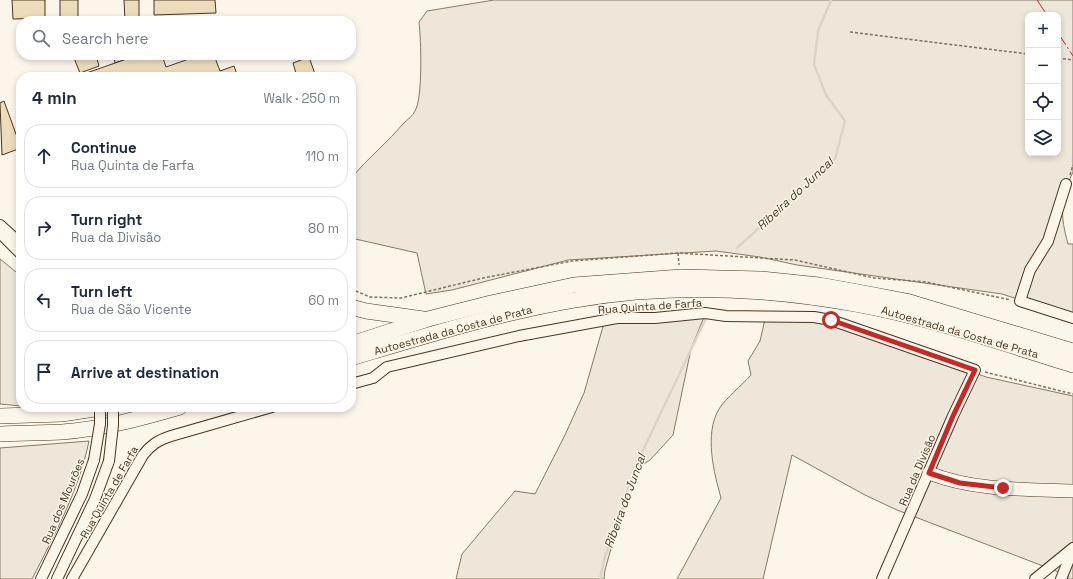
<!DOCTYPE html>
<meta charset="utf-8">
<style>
body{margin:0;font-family:"Space Grotesk",sans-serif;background:#f6f6f7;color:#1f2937}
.controls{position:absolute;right:12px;top:12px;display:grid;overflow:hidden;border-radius:8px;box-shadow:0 2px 6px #0003}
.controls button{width:36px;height:36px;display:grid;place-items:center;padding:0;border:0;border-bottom:1px solid #e0e1e3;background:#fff;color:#1f2937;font:20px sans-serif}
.stop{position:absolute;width:12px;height:12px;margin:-9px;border:3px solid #c62828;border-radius:50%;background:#fff}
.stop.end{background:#c62828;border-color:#fff;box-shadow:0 1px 4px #0008}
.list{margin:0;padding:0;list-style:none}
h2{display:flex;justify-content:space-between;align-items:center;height:52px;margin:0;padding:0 16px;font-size:17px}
h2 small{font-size:13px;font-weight:400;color:#747a83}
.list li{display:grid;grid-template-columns:26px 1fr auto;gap:12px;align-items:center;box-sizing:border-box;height:64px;margin:0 8px 8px;padding:0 8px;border:1px solid #e0e1e3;border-radius:16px}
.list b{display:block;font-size:15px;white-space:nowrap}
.list p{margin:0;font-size:13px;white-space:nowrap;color:#747a83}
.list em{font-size:13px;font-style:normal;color:#747a83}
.icon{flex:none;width:22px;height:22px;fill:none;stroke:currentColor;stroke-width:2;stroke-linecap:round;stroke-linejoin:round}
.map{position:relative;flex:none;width:1073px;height:579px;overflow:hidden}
.search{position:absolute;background:#fff;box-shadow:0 2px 6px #0003;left:16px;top:16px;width:340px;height:44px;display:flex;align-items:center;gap:10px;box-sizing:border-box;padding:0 14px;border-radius:16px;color:#747a83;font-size:15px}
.panel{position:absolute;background:#fff;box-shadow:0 2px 6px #0003;left:16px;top:72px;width:340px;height:340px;border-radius:16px}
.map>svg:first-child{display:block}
.green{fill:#ede6d9;stroke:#887966;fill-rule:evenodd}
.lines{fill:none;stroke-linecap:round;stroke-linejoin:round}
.stream{stroke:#dcd4c6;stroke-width:2.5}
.building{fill:#ecdcbc;stroke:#4a3520}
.minor-casing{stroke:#4a3520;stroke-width:12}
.major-casing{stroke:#4a3520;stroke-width:14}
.highway-casing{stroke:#4a3520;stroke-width:16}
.path{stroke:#7f6f5c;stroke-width:1.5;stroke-dasharray:3 2;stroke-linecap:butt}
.minor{stroke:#fbf6e9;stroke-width:10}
.major{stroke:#fbf6e9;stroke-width:13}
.highway{stroke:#fbf6e9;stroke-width:15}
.minor-bridge-casing{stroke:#4a3520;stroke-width:12;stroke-linecap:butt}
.minor-bridge{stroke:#fbf6e9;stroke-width:10}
.power{stroke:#c62828;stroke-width:1;stroke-dasharray:14 3 2 3;stroke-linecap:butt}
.route{stroke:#c62828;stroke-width:5}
.labels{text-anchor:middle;stroke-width:3;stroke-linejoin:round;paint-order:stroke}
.street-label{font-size:11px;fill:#4a3520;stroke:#fbf6e9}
.water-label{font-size:12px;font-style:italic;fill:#4a3520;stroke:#fbf6e9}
</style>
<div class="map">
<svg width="1073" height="579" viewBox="0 0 1073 579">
<rect width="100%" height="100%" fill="#fbf6e9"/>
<!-- green -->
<g class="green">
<path d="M494 0H1073V172C1060 200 1060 215 1068 244H1073V317L1002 294 797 265 760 257 716 251 568 260 452 290 426 294 417 253 351 238V178C368 158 388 142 404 123 408 119 413 116 415 111 423 98 421 39 419 22L427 11ZM1028 15H1058V153H1028Z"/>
<polygon points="0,259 21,276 21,406 0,404"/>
<polygon points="704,317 691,349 673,435 650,460 633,471 605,570 604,579 456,579 462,554 515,491 535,494 565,435 584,393 604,323"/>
<path d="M765 319 819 320 917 351 986 377 1073 396V579H1067L1069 576 897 510 865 495 792 455 763 579H677L721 498C714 473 704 434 719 409 725 399 742 385 751 375L748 361 760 341Z"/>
<path d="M89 441C79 490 55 534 32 579H0V448Z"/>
</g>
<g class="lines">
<!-- stream -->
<g class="stream">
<polyline points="737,248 835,159 845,121 826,95 814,64 818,31 831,0"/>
<polyline points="600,579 605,556 622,513 634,469 707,316"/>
</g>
</g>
<!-- building -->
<g class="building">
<polygon points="12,0 45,0 45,18 13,19"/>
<polygon points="60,0 78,0 78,17 60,18"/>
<polygon points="124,0 139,0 139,21 125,21"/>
<polygon points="154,0 215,0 216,13 154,15"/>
<polygon points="82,55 96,55 99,66 80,73 74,58"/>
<polygon points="122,55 129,55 130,58 115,63 114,58"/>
<polygon points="138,55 162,55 166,67 200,55 214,55 220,71 234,66 238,77 75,77"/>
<polygon points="309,57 316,77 297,77 293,63"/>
<polygon points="4,101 21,148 2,155 0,103"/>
</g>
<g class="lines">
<!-- minor casing -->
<g class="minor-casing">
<g id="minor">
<polyline points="1066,184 1048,241 1030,270 1020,301 1073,318"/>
<polyline points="0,225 21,244"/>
<polyline points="0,233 21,254"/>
<polyline points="351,384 373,378 387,367 519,336 617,318 655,318 705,313 726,316 814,317 831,320 975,370 953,416 882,579"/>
<polyline points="41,579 82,494 94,460"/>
<polyline points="57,579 95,499 109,461"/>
<path d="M72 579 143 455C151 445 158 440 171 436L272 407"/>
<polyline points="1035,579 1073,548"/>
<polyline points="1061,579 1070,557 1073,553"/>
</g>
</g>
<!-- major casing -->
<g class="major-casing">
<path id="major" d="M929 473C974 491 1025 489 1073 491"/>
</g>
<!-- highway casing -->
<g class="highway-casing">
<g id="highway">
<polyline points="351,307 366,311 423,319"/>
<polyline points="351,344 428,319 491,303 574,285 681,277 761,279 819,285 858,292 906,301 1073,351"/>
<path d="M351 358C425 336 498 313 574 300 667 284 762 287 855 304 929 317 1001 343 1073 365"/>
<polyline points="0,416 62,414 107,407"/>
<path d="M0 434C21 433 41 433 62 432 102 429 142 418 180 407"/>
</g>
</g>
<!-- path -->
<g class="path">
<polyline points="850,32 1028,54"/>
<polyline points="1058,58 1073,60"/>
<polyline points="1070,175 1073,165"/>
<polyline points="678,253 679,265"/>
<polyline points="351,289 370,297 401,298 483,278 572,261 678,253 795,260 874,278 926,282 1011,300"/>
<polyline points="985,372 1073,394"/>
</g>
<!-- minor -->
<use href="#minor" class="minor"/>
<!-- major -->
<use href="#major" class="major"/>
<!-- highway -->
<use href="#highway" class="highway"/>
<!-- minor-bridge casing -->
<g class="minor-bridge-casing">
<g id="minor-bridge">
<polyline points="94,460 100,424 100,408"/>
<polyline points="109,461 113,425 113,407"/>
</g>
</g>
<!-- minor-bridge -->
<use href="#minor-bridge" class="minor-bridge"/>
<!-- power -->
<g class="power">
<polyline points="1037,0 1047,15"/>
<polyline points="1058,33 1073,56"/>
</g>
</g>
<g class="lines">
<!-- route -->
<polyline class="route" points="831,320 975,370 953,416 929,473 960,483 1003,488"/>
</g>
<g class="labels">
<!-- street labels -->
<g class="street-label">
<text transform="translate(650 306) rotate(-4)" y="4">Rua Quinta de Farfa</text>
<text transform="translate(453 330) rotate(-15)" y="4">Autoestrada da Costa de Prata</text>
<text transform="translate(960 332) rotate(16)" y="4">Autoestrada da Costa de Prata</text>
<text transform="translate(917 470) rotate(-67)" y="4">Rua da Divisão</text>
<text transform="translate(109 492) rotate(-60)" y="4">Rua Quinta de Farfa</text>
<text transform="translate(63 501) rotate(-67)" y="4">Rua dos Mourões</text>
</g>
<!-- water labels -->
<g class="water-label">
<text transform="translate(795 194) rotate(-43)" y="4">Ribeira do Juncal</text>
<text transform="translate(625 501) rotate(-70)" y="4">Ribeira do Juncal</text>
</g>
</g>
</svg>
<div class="controls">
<button>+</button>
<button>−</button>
<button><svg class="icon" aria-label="locate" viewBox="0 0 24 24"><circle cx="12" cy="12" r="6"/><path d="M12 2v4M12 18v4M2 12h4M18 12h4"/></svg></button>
<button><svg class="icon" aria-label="layers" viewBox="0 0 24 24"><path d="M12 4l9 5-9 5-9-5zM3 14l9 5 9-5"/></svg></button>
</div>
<div class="stop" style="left:831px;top:320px"></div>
<div class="stop end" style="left:1003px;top:488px"></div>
<div class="search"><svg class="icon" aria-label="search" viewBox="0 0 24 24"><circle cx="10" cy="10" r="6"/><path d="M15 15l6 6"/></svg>Search here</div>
<section class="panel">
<h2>4 min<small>Walk · 250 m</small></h2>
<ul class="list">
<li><svg class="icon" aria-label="ahead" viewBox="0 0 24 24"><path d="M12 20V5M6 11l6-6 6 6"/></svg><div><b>Continue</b><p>Rua Quinta de Farfa</p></div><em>110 m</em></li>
<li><svg class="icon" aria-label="right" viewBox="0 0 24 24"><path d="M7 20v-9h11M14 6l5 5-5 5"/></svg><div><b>Turn right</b><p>Rua da Divisão</p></div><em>80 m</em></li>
<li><svg class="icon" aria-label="left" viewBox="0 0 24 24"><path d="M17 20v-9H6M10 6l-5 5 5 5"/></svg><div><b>Turn left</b><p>Rua de São Vicente</p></div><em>60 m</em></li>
<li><svg class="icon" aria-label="arrive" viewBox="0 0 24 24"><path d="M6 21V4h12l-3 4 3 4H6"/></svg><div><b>Arrive at destination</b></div></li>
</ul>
</section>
</div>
